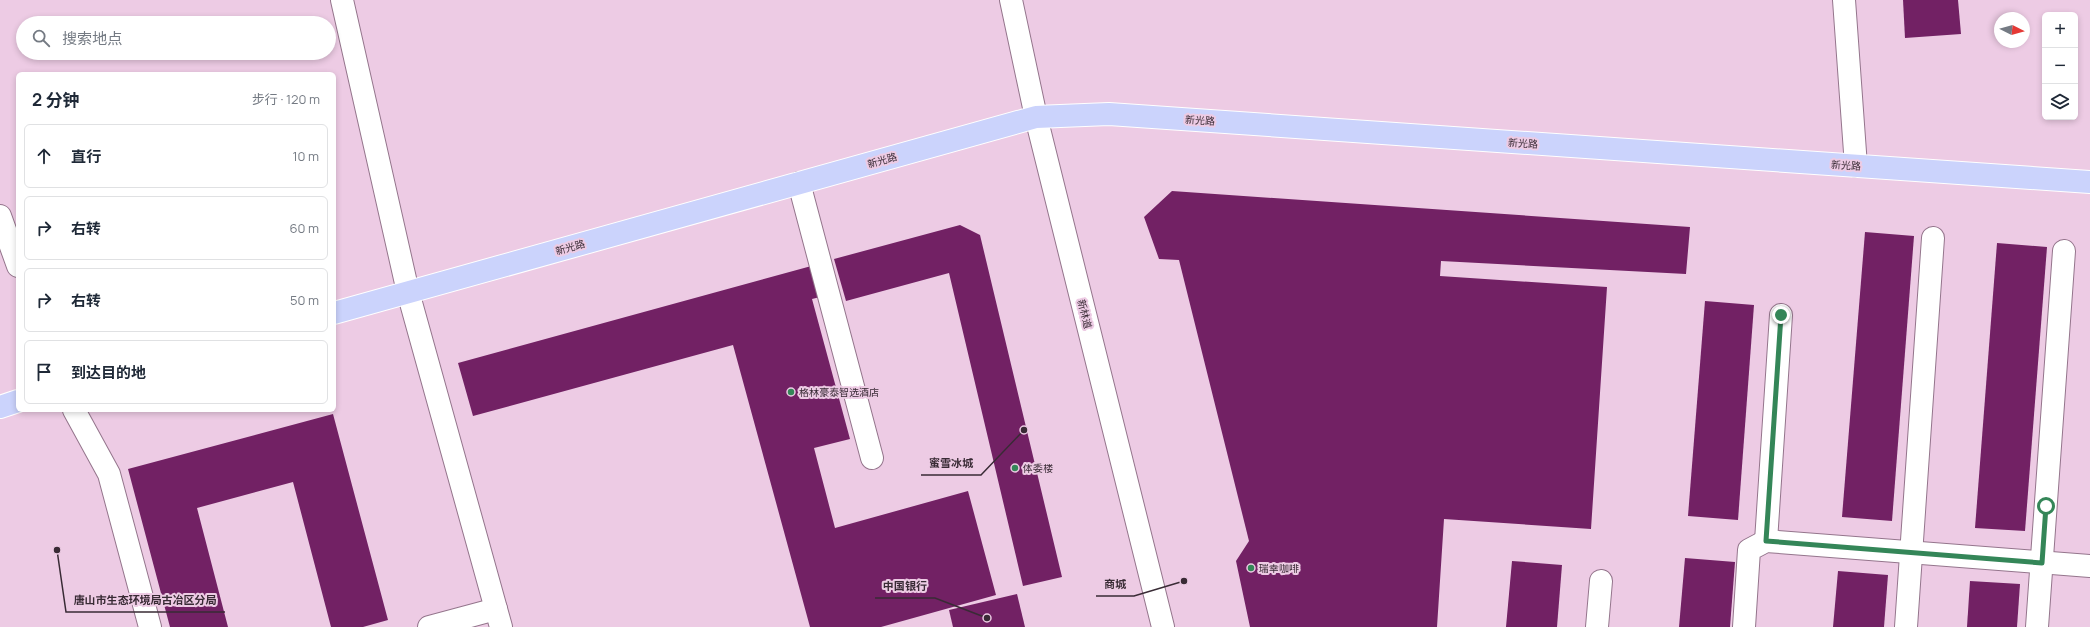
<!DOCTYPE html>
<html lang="zh">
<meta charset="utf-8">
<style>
body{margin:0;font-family:Manrope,"Noto Sans SC",sans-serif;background:#f6f6f7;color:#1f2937}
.controls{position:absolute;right:12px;top:12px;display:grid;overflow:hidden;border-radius:6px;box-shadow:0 2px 6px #0003}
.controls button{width:36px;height:36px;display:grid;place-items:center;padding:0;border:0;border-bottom:1px solid #e0e1e3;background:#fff;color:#1f2937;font:20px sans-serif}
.compass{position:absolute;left:1994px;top:12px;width:36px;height:36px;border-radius:50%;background:#fff;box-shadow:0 2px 6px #0003;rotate:96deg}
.stop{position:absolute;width:12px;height:12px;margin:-9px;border:3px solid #348658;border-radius:50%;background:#fff}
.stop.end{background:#348658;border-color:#fff;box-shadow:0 1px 4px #0008}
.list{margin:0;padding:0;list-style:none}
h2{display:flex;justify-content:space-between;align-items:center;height:52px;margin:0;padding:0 16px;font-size:17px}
h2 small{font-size:13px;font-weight:400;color:#747a83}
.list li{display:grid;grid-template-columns:26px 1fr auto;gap:12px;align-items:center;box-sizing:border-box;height:64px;margin:0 8px 8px;padding:0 8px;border:1px solid #e0e1e3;border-radius:6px}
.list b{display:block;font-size:15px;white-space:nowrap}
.list em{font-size:13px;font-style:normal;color:#747a83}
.icon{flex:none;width:22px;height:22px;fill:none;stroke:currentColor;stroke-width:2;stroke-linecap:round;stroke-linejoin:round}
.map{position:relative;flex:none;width:2090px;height:627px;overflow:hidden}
.search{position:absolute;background:#fff;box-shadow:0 2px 6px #0003;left:16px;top:16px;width:320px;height:44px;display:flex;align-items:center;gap:10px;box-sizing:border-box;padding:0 14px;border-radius:22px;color:#747a83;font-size:15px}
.panel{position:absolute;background:#fff;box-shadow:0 2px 6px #0003;left:16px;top:72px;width:320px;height:340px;border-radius:6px}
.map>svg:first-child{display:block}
.building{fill:#722164}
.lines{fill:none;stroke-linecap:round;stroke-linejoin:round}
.minor-casing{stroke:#94758c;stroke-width:24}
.major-casing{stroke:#fff;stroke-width:24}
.minor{stroke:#fff;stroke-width:22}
.major{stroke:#cbd3fc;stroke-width:22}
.route{stroke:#348658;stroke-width:5}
.poi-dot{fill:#348658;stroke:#edcbe4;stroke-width:1.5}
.labels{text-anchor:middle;stroke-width:4;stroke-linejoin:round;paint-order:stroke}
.street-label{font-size:10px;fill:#392b35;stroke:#edcbe4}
.poi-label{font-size:10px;fill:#392b35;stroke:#edcbe4;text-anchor:start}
.leader{fill:none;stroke:#392b35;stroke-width:1.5}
.callout-dot{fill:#392b35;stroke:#edcbe4;stroke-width:1.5}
.callout-label{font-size:11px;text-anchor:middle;font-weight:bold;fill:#392b35;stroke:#edcbe4;stroke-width:4;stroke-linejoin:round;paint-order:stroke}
</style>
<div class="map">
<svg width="2090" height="627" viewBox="0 0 2090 627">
<rect width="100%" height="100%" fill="#edcbe4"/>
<!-- building -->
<g class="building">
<polygon points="1903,0 1958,0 1961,34 1905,38"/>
<polygon points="1172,191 1690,227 1686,274 1441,261 1440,276 1607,287 1591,529 1444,519 1437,627 1250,627 1236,561 1249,541 1179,260 1159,259 1144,217"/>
<polygon points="960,225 980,235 1062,577 1023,586 949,273 846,301 834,259"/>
<polygon points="1865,232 1914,236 1892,521 1842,517"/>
<polygon points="1997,243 2047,247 2025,531 1975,528"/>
<polygon points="815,265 824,296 812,299 850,439 814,448 835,528 968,491 996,595 881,627 810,627 733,345 473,416 458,363"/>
<polygon points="1705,301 1754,305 1738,520 1688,516"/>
<polygon points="333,414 388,620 363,627 331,627 293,482 197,508 228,627 170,627 128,469"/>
<polygon points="1685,558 1735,562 1730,627 1679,627"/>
<polygon points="1512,561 1562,565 1557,627 1506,627"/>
<polygon points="1838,571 1888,575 1884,627 1833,627"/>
<polygon points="1970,581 2020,584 2017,627 1967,627"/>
<polygon points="1017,594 1025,627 953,627 949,610"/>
</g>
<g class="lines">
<!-- minor casing -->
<g class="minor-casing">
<g id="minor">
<polyline points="342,0 408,292 501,627"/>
<polyline points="1011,0 1036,117 1163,627"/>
<polyline points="1844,0 1856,166"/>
<polyline points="799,183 872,458"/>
<polyline points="0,216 18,266"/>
<polyline points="74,410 109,474 150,627"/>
<polyline points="1766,541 1781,315"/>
<polyline points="429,627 496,609"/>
<polyline points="1597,627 1601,581"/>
<polyline points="1744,627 1749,550 1766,541 2090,566"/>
<polyline points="1906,627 1933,238"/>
<polyline points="2037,627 2064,251"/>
</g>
</g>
<!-- major casing -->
<g class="major-casing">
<g id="major">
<polyline points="334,313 1036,117 1109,114 2090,182"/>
<polyline points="0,407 18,401"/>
</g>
</g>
<!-- minor -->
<use href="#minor" class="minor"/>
<!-- major -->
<use href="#major" class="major"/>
</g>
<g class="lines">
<!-- route -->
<polyline class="route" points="1781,315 1766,541 2042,563 2046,506"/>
</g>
<!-- markers -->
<g class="poi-dot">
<circle cx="791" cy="392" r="4"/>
<circle cx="1015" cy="468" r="4"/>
<circle cx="1251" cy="568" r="4"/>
</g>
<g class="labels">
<!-- street labels -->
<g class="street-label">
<text transform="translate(1200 120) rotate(4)" y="4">新光路</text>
<text transform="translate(1523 143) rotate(4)" y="4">新光路</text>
<text transform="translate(882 160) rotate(-16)" y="4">新光路</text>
<text transform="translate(1846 165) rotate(4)" y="4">新光路</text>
<text transform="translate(570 247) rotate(-16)" y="4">新光路</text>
<text transform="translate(1085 314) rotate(76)" y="4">新林道</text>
</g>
<!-- poi labels -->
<g class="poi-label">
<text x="799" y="396">格林豪泰智选酒店</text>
<text x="1023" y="472">体委楼</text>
<text x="1259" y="572">瑞幸咖啡</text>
</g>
</g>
<!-- callouts -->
<path class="leader" d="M1024 430L981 475H921M1184 581L1134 596H1096M987 618L935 598H875M57 550L66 612H225"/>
<g class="callout-dot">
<circle cx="1024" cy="430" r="4"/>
<circle cx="1184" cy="581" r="4"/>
<circle cx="987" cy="618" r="4"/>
<circle cx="57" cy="550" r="4"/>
</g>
<g class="callout-label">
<text x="951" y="467">蜜雪冰城</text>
<text x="1115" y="588">商城</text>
<text x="905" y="590">中国银行</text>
<text x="145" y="604">唐山市生态环境局古冶区分局</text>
</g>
</svg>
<div class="controls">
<button>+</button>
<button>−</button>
<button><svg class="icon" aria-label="layers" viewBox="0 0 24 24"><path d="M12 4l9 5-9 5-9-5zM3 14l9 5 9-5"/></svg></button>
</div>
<svg class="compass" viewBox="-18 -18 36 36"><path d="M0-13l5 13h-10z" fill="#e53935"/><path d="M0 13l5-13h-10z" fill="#747a83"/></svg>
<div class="stop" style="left:2046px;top:506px"></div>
<div class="stop end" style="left:1781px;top:315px"></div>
<div class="search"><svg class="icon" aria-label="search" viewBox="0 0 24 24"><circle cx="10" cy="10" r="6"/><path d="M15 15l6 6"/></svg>搜索地点</div>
<section class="panel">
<h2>2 分钟<small>步行 · 120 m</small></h2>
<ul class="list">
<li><svg class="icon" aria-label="ahead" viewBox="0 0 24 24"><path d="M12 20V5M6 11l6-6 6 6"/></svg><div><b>直行</b></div><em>10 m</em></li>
<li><svg class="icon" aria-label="right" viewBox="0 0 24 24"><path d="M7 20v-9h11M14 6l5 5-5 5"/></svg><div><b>右转</b></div><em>60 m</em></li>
<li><svg class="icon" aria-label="right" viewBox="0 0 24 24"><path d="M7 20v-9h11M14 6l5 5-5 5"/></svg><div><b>右转</b></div><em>50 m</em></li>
<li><svg class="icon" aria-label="arrive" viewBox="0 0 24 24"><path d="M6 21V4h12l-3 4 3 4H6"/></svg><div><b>到达目的地</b></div></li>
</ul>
</section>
</div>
